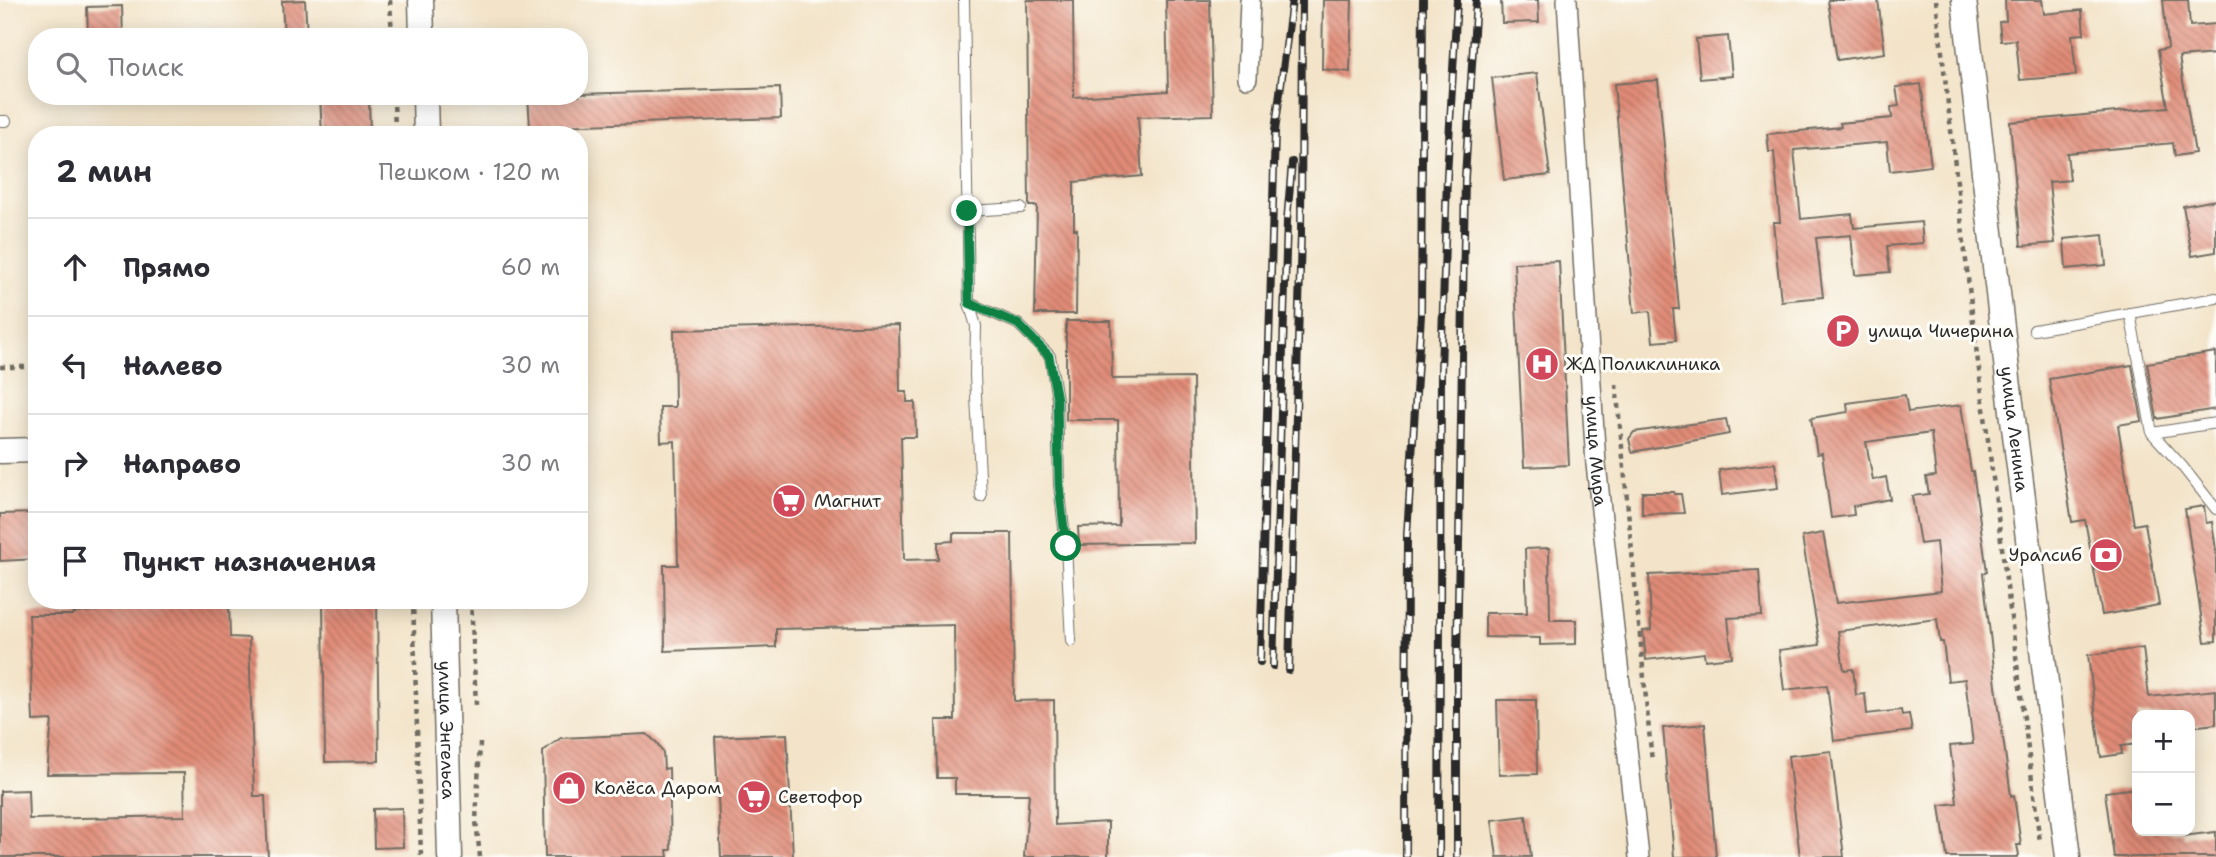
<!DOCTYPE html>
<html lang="ru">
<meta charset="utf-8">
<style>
body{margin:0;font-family:"Shantell Sans",sans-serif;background:#f7f7f7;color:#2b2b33}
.controls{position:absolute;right:21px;bottom:21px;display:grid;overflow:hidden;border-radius:14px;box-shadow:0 4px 18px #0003}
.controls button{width:63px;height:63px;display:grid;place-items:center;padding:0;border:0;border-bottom:2px solid #e1e1e2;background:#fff;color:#2b2b33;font:35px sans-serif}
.stop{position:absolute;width:21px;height:21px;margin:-16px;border:5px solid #0b8043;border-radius:50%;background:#fff}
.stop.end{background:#0b8043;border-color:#fff;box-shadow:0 2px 7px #0008}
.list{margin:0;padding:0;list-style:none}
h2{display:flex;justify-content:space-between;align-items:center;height:91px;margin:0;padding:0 28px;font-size:30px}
h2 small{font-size:23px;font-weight:400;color:#7c7c81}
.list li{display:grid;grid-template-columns:46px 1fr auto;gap:21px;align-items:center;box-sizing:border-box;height:98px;padding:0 28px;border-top:2px solid #e1e1e2}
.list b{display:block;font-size:26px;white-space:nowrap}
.list em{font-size:23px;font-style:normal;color:#7c7c81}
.icon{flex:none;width:38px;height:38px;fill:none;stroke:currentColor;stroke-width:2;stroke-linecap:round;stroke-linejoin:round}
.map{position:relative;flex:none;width:2216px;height:857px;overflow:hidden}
.search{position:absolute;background:#fff;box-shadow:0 4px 18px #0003;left:28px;top:28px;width:560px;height:77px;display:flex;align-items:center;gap:18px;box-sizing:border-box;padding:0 24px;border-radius:28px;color:#7c7c81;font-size:26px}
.panel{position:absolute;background:#fff;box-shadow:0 4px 18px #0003;left:28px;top:126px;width:560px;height:483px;border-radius:28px}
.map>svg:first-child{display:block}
.building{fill:url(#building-back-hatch)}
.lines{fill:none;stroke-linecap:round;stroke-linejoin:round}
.service-casing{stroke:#716c62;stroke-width:12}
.minor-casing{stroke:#716c62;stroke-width:22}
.tertiary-casing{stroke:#716c62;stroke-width:27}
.path{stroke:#716c62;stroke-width:4.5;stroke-dasharray:5 5;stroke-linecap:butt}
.service{stroke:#fff;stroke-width:10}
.minor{stroke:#fff;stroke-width:19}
.tertiary{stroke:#fff;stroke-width:24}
.rail-casing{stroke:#2b2b2b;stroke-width:8}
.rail{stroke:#fdfcf7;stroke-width:5;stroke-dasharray:16;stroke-linecap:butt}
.route{stroke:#0b8043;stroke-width:9}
.labels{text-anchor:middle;stroke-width:6;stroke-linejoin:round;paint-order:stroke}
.poi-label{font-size:18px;fill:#2b2b2b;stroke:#fdfcf7;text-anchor:start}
.street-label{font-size:18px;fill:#2b2b2b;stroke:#fdfcf7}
</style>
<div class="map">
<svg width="2216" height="857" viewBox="0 0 2216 857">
<defs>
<pattern id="building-back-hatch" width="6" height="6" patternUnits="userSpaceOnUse" patternTransform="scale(1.75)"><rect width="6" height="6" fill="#e08b77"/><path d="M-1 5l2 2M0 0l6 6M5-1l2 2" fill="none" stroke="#b67262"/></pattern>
</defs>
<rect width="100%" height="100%" fill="#fdfcf7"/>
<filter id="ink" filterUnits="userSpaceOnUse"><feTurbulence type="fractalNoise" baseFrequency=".0143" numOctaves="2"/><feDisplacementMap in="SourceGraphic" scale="14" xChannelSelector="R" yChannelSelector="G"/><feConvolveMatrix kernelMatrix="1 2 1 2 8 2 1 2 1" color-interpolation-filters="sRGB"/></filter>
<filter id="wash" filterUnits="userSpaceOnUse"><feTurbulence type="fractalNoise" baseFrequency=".00686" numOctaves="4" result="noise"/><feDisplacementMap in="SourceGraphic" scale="28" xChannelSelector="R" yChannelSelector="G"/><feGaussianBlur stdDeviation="1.57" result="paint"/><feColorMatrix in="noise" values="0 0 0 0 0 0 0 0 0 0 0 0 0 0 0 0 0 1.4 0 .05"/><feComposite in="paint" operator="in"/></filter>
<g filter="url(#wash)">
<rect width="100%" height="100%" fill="#f3e4c9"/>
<g id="blocks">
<!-- building -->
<g class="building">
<polygon points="305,0 307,36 284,37 282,1"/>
<polygon points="1027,0 1073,0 1074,97 1168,91 1166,0 1210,0 1213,115 1138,117 1142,176 1074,182 1074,229 1077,229 1076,314 1035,314 1037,206 1029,206"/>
<polygon points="1323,0 1352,0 1350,72 1322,69"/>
<polygon points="1501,0 1538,0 1539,22 1502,23"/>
<polygon points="1828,0 1878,0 1885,53 1837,60"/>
<polygon points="2005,0 2042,0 2044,14 2082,10 2084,34 2072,35 2076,75 2020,80 2016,40 2001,41 1999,22 2006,21"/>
<polygon points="2163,0 2188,0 2190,26 2216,24 2216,54 2179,57 2195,153 2175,156 2173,143 2067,153 2070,180 2049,182 2055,243 2021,246 2010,122 2168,107 2158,50 2168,48"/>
<polygon points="122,6 123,37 88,37 87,7"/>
<polygon points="1728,36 1732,76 1700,79 1696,39"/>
<polygon points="1537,73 1550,175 1504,180 1492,78"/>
<polygon points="1658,80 1679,309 1673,309 1676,340 1653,342 1650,311 1634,313 1614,84"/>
<polygon points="1921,84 1931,166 1890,171 1887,142 1794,150 1801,219 1852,214 1854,228 1921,222 1923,243 1887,246 1890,272 1855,275 1851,235 1816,238 1823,297 1781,301 1773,222 1780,222 1774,152 1769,152 1767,134 1841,127 1840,123 1892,118 1891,107 1899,106 1896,87"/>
<polygon points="780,88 781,118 530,127 528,96 579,96 579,94"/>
<polygon points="320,96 369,96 370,135 322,135"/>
<polygon points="2216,200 2216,252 2192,256 2183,206"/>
<polygon points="2103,235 2106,265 2066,269 2064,239"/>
<polygon points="1559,261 1569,465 1524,467 1514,263"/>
<polygon points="1066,321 1111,321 1112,379 1193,378 1195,543 1079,545 1078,527 1119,526 1118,420 1066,420"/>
<polygon points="899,325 900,392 907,392 907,402 915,402 916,437 901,437 904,560 938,559 938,542 953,541 953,533 1012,533 1014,701 1054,700 1055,825 1108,822 1108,857 1024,857 1029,794 955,794 955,778 937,778 936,720 955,720 954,625 776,629 776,647 665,651 664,565 678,565 675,441 661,442 660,407 675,407 674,330"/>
<polygon points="2216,352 2216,409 2157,419 2147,363"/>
<polygon points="2132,365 2142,421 2118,425 2134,525 2145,523 2159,605 2102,615 2085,520 2072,522 2049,379"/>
<polygon points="1905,395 1908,412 1961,405 1971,471 1973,471 1987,572 1983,573 1996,686 2011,796 2014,795 2021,845 2017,845 2019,855 2017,857 1947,857 1940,805 1957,803 1950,746 1973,744 1965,679 1948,681 1943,642 1940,642 1937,619 1838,631 1844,670 1853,669 1856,695 1865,694 1867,714 1901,710 1902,715 1909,714 1912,731 1834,741 1827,685 1784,690 1779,650 1820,645 1802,537 1823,533 1836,603 1941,591 1936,542 1920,544 1912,496 1929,494 1926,477 1936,476 1931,433 1866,442 1873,480 1886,477 1890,499 1853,506 1854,515 1831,518 1822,453 1817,454 1811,418 1848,412 1847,403"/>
<polygon points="1726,419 1729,434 1632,452 1629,439 1634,432"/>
<polygon points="1775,463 1778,488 1722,495 1719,470"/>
<polygon points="1642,492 1674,492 1674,494 1681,494 1684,513 1642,514"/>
<polygon points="2204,506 2206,523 2212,522 2216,550 2216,641 2205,642 2185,509"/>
<polygon points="37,513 37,559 0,561 0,514"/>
<polygon points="1549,548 1550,620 1576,620 1576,644 1540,645 1540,638 1485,637 1485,613 1527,613 1525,549"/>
<polygon points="1759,570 1762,616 1728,618 1732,657 1705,660 1704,653 1646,660 1643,631 1651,630 1649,575"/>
<polygon points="144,600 229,600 230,637 249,638 254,796 265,796 268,857 0,857 0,791 28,790 29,819 185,816 184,773 47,774 52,720 33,721 29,615 73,615 74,613 121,608 121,603"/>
<polygon points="323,600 377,600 379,761 325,762"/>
<polygon points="2143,648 2149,697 2216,690 2216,724 2190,727 2190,715 2137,715 2137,744 2121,746 2122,754 2101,757 2088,655"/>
<polygon points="1497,700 1536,700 1537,774 1499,775"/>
<polygon points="1705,724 1716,857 1674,857 1663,728"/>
<polygon points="647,734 657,743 663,753 664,769 669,768 671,850 667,850 668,857 545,857 543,752 547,748 561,738"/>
<polygon points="787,734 793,857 721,857 715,737"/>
<polygon points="1831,751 1844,857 1800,857 1788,756"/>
<polygon points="2137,788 2137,831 2182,831 2183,836 2216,832 2216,857 2114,857 2105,792"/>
<polygon points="402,808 403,847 374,848 373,809"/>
<polygon points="1526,816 1531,857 1497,857 1492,820"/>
</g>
</g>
</g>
<g filter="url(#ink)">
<use href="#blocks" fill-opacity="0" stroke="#716c62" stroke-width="2"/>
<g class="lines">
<!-- service casing -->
<g class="service-casing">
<g id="service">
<polyline points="964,0 969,303 976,326 975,375 981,497"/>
<polyline points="0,121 6,121"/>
<polyline points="967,211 1021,208"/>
<polyline points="969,303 1018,324 1050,356 1057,399 1059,485 1066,546 1071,641"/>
<polyline points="2130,313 2152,433 2216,423"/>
<polyline points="2034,330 2216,298"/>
<polyline points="2152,433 2182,466 2216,509"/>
</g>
</g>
<!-- minor casing -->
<g class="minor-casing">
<g id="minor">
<path id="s1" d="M1567 0 1596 464 1639 857"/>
<polyline points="1247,78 1250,0"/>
</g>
</g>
<!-- tertiary casing -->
<g class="tertiary-casing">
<g id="tertiary">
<polyline points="421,0 422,37"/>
<path id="s2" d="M1964 0 2008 379 2068 857"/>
<polyline points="425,96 426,135"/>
<polyline points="0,451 37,450"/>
<path id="s3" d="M443 600 450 857"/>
</g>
</g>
<!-- path -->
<g class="path">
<polyline points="390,0 392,37"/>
<polyline points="1936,0 1975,339 2040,842"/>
<polyline points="394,96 395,135"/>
<polyline points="0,367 37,367"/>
<polyline points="1616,384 1652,762"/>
<polyline points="413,600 421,857"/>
<polyline points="471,600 476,705"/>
<polyline points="480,857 476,821 480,743"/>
</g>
<!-- service -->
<use href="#service" class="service"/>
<!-- minor -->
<use href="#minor" class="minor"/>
<!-- tertiary -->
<use href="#tertiary" class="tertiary"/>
<!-- rail casing -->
<g class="rail-casing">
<g id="rail">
<polyline points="1260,662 1275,131 1292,0"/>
<polyline points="1273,666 1287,221 1292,162"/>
<polyline points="1289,670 1301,233 1302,0"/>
<polyline points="1406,857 1407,534 1421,315 1423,0"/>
<polyline points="1439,857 1441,372 1447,176 1457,0"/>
<polyline points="1457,857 1457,664 1465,177 1476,0"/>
</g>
</g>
<!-- rail -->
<use href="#rail" class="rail"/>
</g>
</g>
<g class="lines" filter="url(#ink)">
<!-- route -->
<polyline class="route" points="967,211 969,303 1018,324 1049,356 1057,399 1059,485 1066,546"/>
</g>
<!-- icons -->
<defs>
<g id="parking-disc" transform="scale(1.75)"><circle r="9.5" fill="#d1495b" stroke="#fdfcf7"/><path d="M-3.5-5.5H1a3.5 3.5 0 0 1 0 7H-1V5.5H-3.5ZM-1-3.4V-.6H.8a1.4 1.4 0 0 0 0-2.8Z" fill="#fff"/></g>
<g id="hospital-disc" transform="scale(1.75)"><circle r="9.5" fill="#d1495b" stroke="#fdfcf7"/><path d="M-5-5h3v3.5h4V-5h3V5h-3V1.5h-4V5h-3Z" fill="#fff"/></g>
<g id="supermarket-disc" transform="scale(1.75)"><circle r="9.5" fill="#d1495b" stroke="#fdfcf7"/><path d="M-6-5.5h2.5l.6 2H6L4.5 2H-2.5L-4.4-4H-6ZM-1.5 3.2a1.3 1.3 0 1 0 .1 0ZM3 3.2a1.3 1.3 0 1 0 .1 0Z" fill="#fff"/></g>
<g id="bank-disc" transform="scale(1.75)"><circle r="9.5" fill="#d1495b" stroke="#fdfcf7"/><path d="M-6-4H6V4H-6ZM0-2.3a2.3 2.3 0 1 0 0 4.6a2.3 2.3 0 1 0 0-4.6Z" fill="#fff"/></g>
<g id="shop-disc" transform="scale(1.75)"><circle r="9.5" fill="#d1495b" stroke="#fdfcf7"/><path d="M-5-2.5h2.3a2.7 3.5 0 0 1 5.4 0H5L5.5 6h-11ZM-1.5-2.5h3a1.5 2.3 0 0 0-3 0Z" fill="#fff"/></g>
</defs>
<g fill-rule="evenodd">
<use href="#parking-disc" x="1843" y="331"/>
<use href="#hospital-disc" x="1542" y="364"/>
<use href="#supermarket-disc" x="789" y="501"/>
<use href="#bank-disc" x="2106" y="555"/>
<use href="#shop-disc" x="569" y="788"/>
<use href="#supermarket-disc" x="754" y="797"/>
</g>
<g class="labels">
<!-- poi labels -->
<g class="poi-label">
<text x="1868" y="337">улица Чичерина</text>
<text x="1566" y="370">ЖД Поликлиника</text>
<text x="814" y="507">Магнит</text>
<text x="2082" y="561" text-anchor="end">Уралсиб</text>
<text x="594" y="794">Колёса Даром</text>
<text x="778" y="803">Светофор</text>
</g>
<!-- street labels -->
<g class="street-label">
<text dy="6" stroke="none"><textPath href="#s2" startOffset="432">улица Ленина</textPath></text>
<text dy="6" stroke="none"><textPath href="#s1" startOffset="452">улица Мира</textPath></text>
<text dy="6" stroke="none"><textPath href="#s3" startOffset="130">улица Энгельса</textPath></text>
</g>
</g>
</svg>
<div class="controls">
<button>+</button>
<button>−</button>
</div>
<div class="stop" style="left:1066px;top:546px"></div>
<div class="stop end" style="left:967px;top:211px"></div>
<div class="search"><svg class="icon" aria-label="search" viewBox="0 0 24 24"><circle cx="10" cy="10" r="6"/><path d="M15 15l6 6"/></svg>Поиск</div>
<section class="panel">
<h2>2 мин<small>Пешком · 120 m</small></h2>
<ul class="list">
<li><svg class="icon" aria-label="ahead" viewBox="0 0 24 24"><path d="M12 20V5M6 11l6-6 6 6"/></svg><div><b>Прямо</b></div><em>60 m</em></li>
<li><svg class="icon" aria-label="left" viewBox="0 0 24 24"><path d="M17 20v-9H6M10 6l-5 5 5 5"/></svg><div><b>Налево</b></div><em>30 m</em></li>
<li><svg class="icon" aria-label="right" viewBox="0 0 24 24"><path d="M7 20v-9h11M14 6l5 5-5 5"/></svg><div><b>Направо</b></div><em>30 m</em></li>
<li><svg class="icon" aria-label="arrive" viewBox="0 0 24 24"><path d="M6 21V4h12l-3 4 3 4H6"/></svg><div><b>Пункт назначения</b></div></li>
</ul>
</section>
</div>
